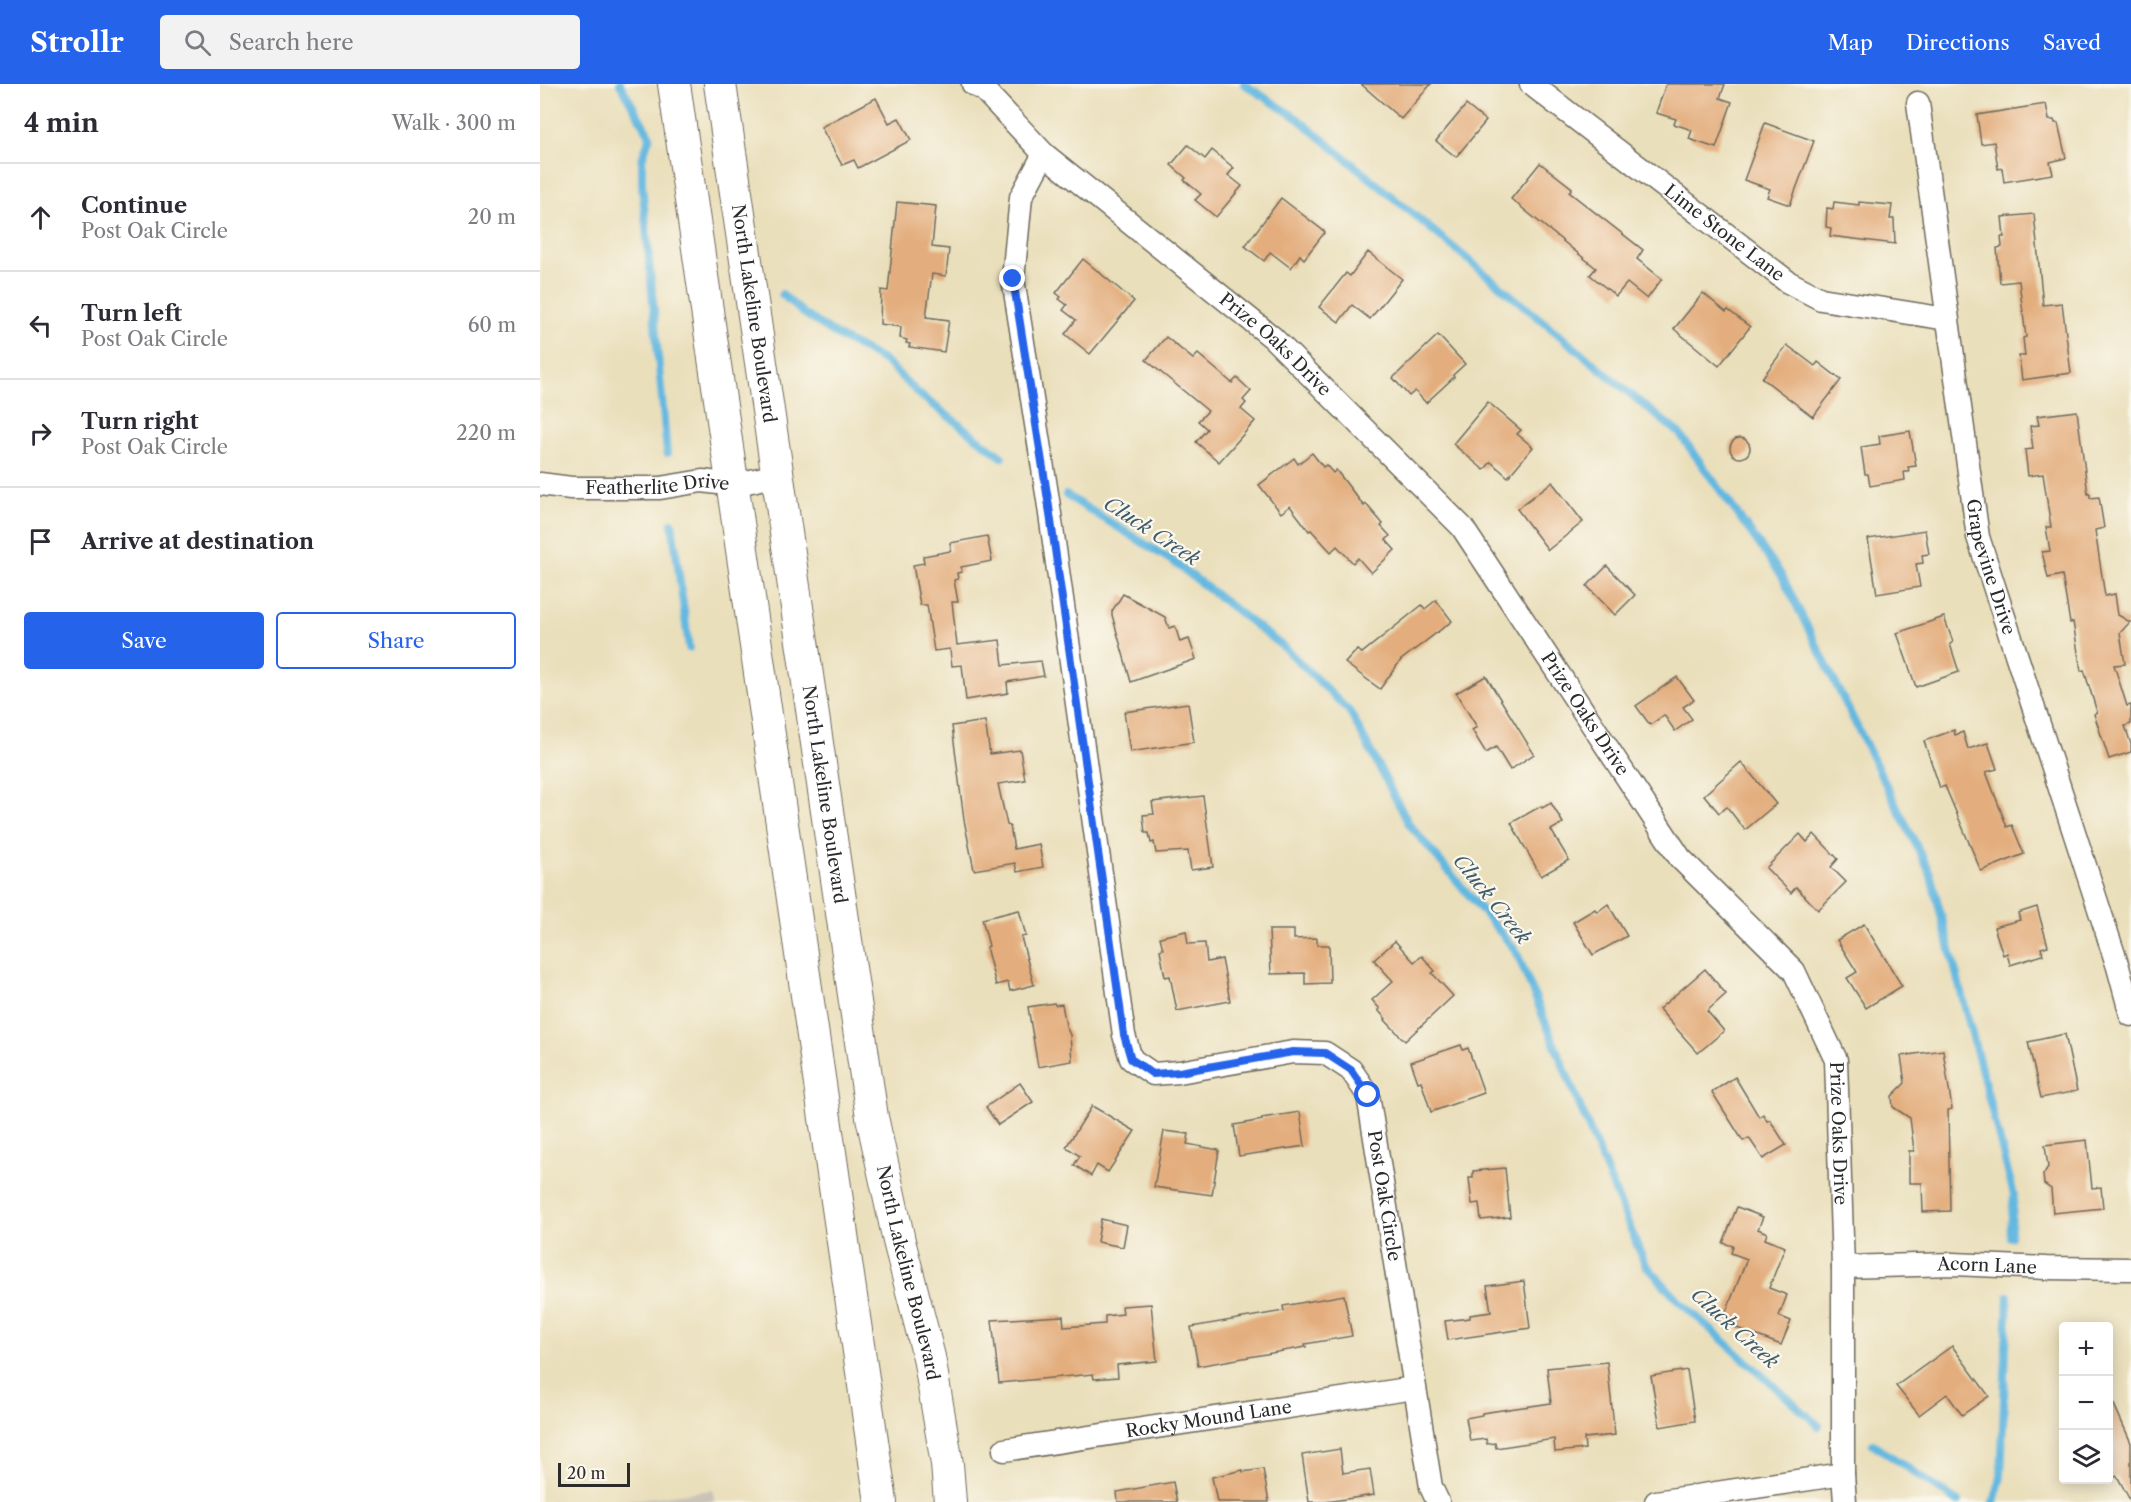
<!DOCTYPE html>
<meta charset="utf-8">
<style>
body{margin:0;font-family:"Libre Caslon Text",serif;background:#f2f2f3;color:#2b2b33}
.controls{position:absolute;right:18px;bottom:18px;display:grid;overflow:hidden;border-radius:6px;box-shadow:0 3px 15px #0003}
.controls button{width:54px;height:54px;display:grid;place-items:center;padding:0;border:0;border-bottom:2px solid #e1e1e2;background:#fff;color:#2b2b33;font:30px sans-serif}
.scale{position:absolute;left:18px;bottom:15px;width:72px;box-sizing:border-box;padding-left:6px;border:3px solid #2b2b2b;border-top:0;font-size:16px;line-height:21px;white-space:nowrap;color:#2b2b2b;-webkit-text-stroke:4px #fbf7ec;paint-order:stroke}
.stop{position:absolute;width:18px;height:18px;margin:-14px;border:4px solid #2563eb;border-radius:50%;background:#fff}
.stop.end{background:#2563eb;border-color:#fff;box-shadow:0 2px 6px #0008}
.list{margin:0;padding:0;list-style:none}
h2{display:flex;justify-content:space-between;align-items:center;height:78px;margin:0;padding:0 24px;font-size:26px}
h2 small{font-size:20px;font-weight:400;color:#7c7c81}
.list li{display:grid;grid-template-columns:39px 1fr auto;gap:18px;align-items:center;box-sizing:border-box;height:108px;padding:0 24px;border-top:2px solid #e1e1e2}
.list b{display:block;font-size:22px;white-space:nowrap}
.list p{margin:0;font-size:20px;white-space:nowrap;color:#7c7c81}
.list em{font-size:20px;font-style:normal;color:#7c7c81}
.actions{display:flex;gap:12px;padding:18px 24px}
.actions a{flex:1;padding:14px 0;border:2px solid #2563eb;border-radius:6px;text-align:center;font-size:21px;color:#2563eb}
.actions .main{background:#2563eb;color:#fff}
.icon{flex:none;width:33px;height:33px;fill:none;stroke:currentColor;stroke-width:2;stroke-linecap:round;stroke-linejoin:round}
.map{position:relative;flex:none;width:1591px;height:1418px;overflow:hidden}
header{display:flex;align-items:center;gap:36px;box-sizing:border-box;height:84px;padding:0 30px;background:#2563eb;color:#fff}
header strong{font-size:28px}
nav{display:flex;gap:33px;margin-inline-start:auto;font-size:21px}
.search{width:420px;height:54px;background:#f2f2f3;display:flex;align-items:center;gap:15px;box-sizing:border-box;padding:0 21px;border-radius:6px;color:#7c7c81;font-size:22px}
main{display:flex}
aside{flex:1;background:#fff}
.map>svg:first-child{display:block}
.industrial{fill:#c9c3b8}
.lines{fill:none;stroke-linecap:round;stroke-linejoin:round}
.stream{stroke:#64b8e0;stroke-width:8}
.building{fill:#e3ad7d}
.street-casing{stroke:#6e6a5d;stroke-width:25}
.secondary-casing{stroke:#6e6a5d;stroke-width:34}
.street{stroke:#fff;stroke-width:22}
.secondary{stroke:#fff;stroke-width:32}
.route{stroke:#2563eb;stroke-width:8}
.labels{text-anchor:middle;stroke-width:4.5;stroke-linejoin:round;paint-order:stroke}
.street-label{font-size:18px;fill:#2b2b2b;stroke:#fbf7ec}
.water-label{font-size:20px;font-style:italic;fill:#3f5c6a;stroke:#fbf7ec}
</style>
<header>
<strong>Strollr</strong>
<div class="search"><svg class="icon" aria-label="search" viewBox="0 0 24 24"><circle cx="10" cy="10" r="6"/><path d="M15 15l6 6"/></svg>Search here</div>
<nav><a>Map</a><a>Directions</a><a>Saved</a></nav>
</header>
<main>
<aside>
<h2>4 min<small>Walk · 300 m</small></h2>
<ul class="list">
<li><svg class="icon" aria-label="ahead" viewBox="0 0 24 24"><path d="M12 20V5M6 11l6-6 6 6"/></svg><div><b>Continue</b><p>Post Oak Circle</p></div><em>20 m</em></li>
<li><svg class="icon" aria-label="left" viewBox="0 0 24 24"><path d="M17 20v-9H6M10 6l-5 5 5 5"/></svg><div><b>Turn left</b><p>Post Oak Circle</p></div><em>60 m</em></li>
<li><svg class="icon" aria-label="right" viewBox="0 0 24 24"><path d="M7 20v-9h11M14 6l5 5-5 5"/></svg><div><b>Turn right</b><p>Post Oak Circle</p></div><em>220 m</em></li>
<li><svg class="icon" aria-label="arrive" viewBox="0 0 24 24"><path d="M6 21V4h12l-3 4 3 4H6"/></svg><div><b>Arrive at destination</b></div></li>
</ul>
<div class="actions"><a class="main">Save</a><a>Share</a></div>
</aside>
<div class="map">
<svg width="1591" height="1418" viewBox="0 0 1591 1418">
<rect width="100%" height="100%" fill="#fbf7ec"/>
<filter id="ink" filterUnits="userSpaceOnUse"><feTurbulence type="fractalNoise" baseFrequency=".0167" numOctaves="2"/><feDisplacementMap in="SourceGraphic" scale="12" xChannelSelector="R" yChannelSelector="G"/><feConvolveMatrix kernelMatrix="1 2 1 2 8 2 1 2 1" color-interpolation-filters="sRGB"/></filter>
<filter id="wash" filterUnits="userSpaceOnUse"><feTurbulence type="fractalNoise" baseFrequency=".008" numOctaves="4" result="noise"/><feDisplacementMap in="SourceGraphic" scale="24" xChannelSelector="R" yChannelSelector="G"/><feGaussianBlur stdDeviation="1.35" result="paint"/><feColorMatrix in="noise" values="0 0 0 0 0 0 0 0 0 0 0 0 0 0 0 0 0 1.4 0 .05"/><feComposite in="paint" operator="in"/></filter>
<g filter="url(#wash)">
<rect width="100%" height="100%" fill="#eadfbb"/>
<!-- industrial -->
<polygon class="industrial" points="173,1406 174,1418 72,1418"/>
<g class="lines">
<!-- stream -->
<g class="stream">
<polyline points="80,0 110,52 102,75 102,99 127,369"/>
<polyline points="704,0 757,34 1111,327 1139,349 1242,492 1390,789 1474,1111 1470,1153"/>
<polyline points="242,210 263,229 298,252 345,277 379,310 462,373"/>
<polyline points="526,411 634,478 746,565 810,628 869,740 976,867 1105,1180 1139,1217 1279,1342"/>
<polyline points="132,439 149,564"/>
<polyline points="1333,1360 1418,1418"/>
<polyline points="1454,1418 1461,1393 1468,1212"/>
</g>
</g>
<g id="blocks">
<!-- building -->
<g class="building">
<polygon points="821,0 891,0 861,35"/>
<polygon points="1126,0 1185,0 1180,14 1192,18 1176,64 1149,55 1152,46 1134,40 1136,35 1116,29"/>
<polygon points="336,14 349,39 359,34 371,56 318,84 314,76 302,81 281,43"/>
<polygon points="1506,20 1509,36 1514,36 1515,39 1518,39 1526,74 1510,78 1513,90 1464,98 1462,84 1458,85 1454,58 1441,60 1437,31"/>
<polygon points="926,21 946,37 916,73 896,57"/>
<polygon points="1225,39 1274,57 1250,121 1227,113 1230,105 1204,96"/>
<polygon points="648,61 665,75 672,66 694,84 688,91 702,102 676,133 655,116 661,110 644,96 646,94 631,81"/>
<polygon points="1000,79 1032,104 1029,108 1103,166 1097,175 1122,195 1107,215 1087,199 1076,212 1050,191 1056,184 971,115"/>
<polygon points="741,114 785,148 764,175 760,171 751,184 730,168 724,177 705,162"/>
<polygon points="357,118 396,122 392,163 409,165 406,192 392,190 386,233 409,236 404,268 369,263 370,260 366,259 367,256 360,254 361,243 340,240 341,206 348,207"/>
<polygon points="1294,118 1319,121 1319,118 1352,121 1350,135 1354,135 1355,160 1290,152 1291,144 1286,143 1287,124 1293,125"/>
<polygon points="1494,130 1503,221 1522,219 1531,289 1482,296 1479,272 1485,272 1483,254 1486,253 1479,197 1460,199 1457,164 1462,163 1461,153 1464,153 1462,133"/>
<polygon points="828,168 862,195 830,235 812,221 799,238 779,223 806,189 810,192"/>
<polygon points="543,175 594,217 550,270 525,250 536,236 523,226 527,221 519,215 521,213 516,209"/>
<polygon points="1163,209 1186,228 1188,226 1210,243 1179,282 1134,245"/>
<polygon points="898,251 925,280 913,291 914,293 886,319 875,307 869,312 853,294"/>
<polygon points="626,253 653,275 658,270 692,299 697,294 711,307 703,316 706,319 701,325 715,337 679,378 656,358 667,345 658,337 668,327 606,276"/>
<polygon points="1247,261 1275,282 1278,278 1301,296 1273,333 1222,294"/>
<polygon points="948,318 981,346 977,350 993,363 968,393 951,378 944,386 913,360"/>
<polygon points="1537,327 1548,410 1550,410 1550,414 1559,413 1564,444 1555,446 1565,512 1575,510 1578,531 1590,538 1580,549 1585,580 1574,581 1587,622 1591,621 1591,640 1585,642 1591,660 1591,668 1569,675 1554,630 1557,628 1544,586 1541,587 1533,538 1530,539 1522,491 1508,494 1502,468 1510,467 1506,443 1511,443 1503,390 1488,392 1485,366 1493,365 1490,342 1499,341 1497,332"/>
<polygon points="1370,347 1376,382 1368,383 1369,388 1364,388 1365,396 1330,402 1328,390 1325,390 1321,363 1340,360 1339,352"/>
<circle cx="1200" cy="364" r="10"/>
<polygon points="772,369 783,383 786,381 793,389 796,386 824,422 826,420 843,440 841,442 850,452 846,456 855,466 831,489 818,474 813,479 797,462 791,468 771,446 769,447 750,422 741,429 719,401 754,374 758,380"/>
<polygon points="1012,398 1043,438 1008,466 977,425"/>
<polygon points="1385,446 1389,470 1382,471 1383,479 1376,480 1380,503 1337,510 1328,455"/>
<polygon points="447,452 452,477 421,483 422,488 417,489 418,495 414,496 418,518 412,518 417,561 460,556 463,581 501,577 504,592 467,598 468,609 426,616 422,581 412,582 410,565 394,567 387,521 380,521 373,481 384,479 383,472 411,467 410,459"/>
<polygon points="1067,482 1095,511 1075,531 1047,502"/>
<polygon points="583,510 625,533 629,544 635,542 640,558 649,555 656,575 591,598 572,531 572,527"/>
<polygon points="896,516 912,537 861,576 840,605 805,579 817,566 822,569 882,521 885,525"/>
<polygon points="1404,533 1413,558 1410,560 1419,588 1376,603 1357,549"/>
<polygon points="946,592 994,670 970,686 956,663 946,669 932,646 937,643 916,609"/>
<polygon points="1137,593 1154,616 1143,623 1152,635 1135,647 1124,631 1110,641 1096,622"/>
<polygon points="648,619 654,658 590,668 584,628"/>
<polygon points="445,637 450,670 480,666 485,696 458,700 467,741 470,742 474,765 499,760 503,783 477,788 475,779 434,786 424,736 412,642"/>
<polygon points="1414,646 1415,651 1423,648 1428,665 1448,659 1457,685 1446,688 1467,743 1472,741 1484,770 1441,787 1405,702 1400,704 1384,657"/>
<polygon points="1201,678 1236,720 1205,746 1187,723 1179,729 1164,711"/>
<polygon points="663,712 673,783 651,786 648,767 616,769 614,758 611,759 609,749 605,749 603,731 614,730 612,718"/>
<polygon points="1011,719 1023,739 1011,746 1029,776 1001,792 971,739 1001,722 1002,724"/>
<polygon points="1260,750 1267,758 1274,750 1298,775 1291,783 1306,798 1278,826 1256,803 1251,809 1226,784"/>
<polygon points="1068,820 1087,852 1053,871 1033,838 1055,825 1057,828"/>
<polygon points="1497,823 1508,862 1501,864 1503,871 1470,881 1467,869 1463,871 1454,843 1480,836 1478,829"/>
<polygon points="479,826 486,852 481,853 494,901 470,907 468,898 456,901 446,863 449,862 442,835"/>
<polygon points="1324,840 1362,902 1326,924 1307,894 1317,888 1297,856"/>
<polygon points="729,846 754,846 754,855 777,854 777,861 789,861 790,899 765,900 765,889 731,890"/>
<polygon points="646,847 648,860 665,859 667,878 682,875 690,917 637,927 630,892 625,893 620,866 623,865 620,853"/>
<polygon points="855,857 874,878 882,872 895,887 892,889 913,912 865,957 845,936 846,935 838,926 840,925 832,916 853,897 834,876"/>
<polygon points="1165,885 1186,910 1167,927 1184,947 1158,969 1119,925"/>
<polygon points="514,919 515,921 522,920 526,942 530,951 532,977 498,983 488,923"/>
<polygon points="1525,950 1537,1007 1501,1014 1488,958"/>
<polygon points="921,961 923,966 928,964 944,1009 891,1028 881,997 878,998 871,978"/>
<polygon points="1403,966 1412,1025 1408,1026 1410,1127 1383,1128 1382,1099 1369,1099 1369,1067 1374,1067 1370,1034 1353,1023 1352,1012 1365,999 1361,972"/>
<polygon points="1195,993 1219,1033 1223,1030 1227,1037 1230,1036 1246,1061 1223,1075 1209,1054 1203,1057 1172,1008"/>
<polygon points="480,999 493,1018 458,1041 446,1023"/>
<polygon points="552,1022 595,1047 568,1088 557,1081 551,1092 534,1081 540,1072 526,1063"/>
<polygon points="760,1028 765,1062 699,1072 694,1041 722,1036 722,1034"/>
<polygon points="624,1047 649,1050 647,1060 679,1066 672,1111 614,1103"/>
<polygon points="1547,1056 1552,1104 1561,1103 1563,1124 1513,1129 1511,1105 1504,1100 1503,1091 1508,1083 1505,1061"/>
<polygon points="965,1084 970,1133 941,1136 939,1119 932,1120 929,1094 933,1094 933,1087"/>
<polygon points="1197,1123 1223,1133 1218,1145 1227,1149 1225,1155 1245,1163 1229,1204 1247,1211 1239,1232 1251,1237 1241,1261 1192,1242 1194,1238 1184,1233 1207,1175 1191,1169 1193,1162 1183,1159"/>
<polygon points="561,1135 587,1141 583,1163 557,1158"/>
<polygon points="984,1197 990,1244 908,1256 905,1237 930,1234 930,1231 951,1228 947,1202"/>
<polygon points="804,1211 812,1252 765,1260 766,1263 658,1282 651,1243 744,1227 743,1222"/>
<polygon points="611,1220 617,1277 577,1281 578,1293 554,1295 553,1290 459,1299 452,1236 523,1232 524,1243 565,1240 565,1232 583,1230 582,1222"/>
<polygon points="1412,1262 1449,1312 1422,1331 1407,1310 1379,1331 1356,1302"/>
<polygon points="1067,1278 1075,1351 1044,1354 1045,1365 1015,1368 1014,1355 956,1364 955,1359 947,1360 946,1355 930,1357 926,1334 942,1331 942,1329 1011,1319 1007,1284"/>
<polygon points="1147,1286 1155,1337 1120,1343 1111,1292"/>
<polygon points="1569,1309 1591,1359 1591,1418 1577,1392 1569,1396"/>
<polygon points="800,1365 803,1389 830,1385 834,1411 785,1418 769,1418 762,1371"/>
<polygon points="723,1385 729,1418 677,1418 672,1393 703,1386 703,1388"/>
<polygon points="633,1398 637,1418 578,1418 577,1408"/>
</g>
</g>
</g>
<g filter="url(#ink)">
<use href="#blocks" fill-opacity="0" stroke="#6e6a5d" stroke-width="1.5"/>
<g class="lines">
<!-- street casing -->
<g class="street-casing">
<g id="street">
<path id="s1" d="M433 0 444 6 504 70 732 253 922 443 1140 774 1254 887 1296 976 1303 1183V1390L1305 1418"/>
<path id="s2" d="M991 0 1248 198 1281 215 1407 235"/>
<path id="s3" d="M1378 19 1438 453 1578 883 1591 931"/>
<path id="s4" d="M504 70 481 113 473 195 508 416 584 951 591 975 613 990 639 988 753 968 785 969 811 986 828 1011 891 1403 898 1418"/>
<path id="s5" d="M0 400 31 404H120L162 397 194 401 237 391"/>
<path id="s6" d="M1303 1183 1413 1180 1506 1184 1591 1185"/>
<path id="s7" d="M464 1366 874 1304"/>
<polyline points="1116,1418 1303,1390"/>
</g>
</g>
<!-- secondary casing -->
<g class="secondary-casing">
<g id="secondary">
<polyline points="134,0 341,1418"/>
<path id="s8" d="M180 0 332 1033 359 1157 389 1273 407 1380 410 1418"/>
</g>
</g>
<!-- street -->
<use href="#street" class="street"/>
<!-- secondary -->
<use href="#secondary" class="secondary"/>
</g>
</g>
<g class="lines" filter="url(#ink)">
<!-- route -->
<polyline class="route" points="473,195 508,416 584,951 591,975 613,990 639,988 753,968 785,969 811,986 828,1011"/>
</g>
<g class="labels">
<!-- street labels -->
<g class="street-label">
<text dy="6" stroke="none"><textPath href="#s2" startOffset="244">Lime Stone Lane</textPath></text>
<text dy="6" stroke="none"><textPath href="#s8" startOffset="232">North Lakeline Boulevard</textPath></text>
<text dy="6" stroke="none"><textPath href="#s1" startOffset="400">Prize Oaks Drive</textPath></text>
<text dy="6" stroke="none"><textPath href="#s5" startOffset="118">Featherlite Drive</textPath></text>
<text dy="6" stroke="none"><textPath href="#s3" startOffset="470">Grapevine Drive</textPath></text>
<text dy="6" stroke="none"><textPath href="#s1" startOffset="885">Prize Oaks Drive</textPath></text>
<text dy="6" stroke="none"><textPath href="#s8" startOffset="718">North Lakeline Boulevard</textPath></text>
<text dy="6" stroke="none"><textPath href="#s1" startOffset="1390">Prize Oaks Drive</textPath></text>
<text dy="6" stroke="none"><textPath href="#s4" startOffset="1284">Post Oak Circle</textPath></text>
<text dy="6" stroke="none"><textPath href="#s6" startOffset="144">Acorn Lane</textPath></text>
<text dy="6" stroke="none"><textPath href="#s8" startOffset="1204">North Lakeline Boulevard</textPath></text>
<text dy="6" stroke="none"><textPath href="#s7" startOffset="207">Rocky Mound Lane</textPath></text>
</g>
<!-- water labels -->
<g class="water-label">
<text transform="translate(612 447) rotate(33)" y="7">Cluck Creek</text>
<text transform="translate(952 815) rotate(51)" y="7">Cluck Creek</text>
<text transform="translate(1195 1244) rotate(42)" y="7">Cluck Creek</text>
</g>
</g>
</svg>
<div class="controls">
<button>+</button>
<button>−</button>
<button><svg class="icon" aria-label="layers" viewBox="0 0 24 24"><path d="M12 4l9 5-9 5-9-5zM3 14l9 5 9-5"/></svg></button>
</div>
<div class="scale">20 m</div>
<div class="stop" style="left:828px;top:1011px"></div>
<div class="stop end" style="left:473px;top:195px"></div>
</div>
</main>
